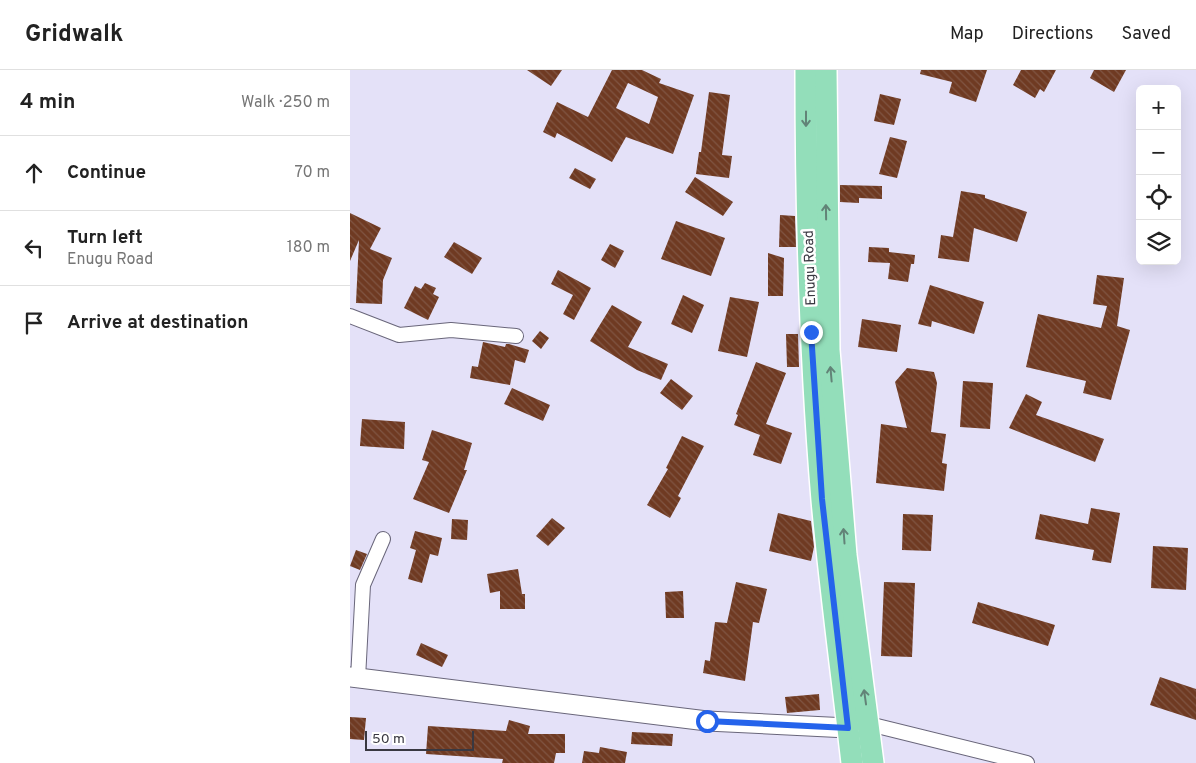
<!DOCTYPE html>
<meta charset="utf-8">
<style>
body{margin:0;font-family:Overpass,sans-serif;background:#f6f6f6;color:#222}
.controls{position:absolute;right:15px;top:15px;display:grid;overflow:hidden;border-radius:8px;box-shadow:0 5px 20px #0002}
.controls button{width:45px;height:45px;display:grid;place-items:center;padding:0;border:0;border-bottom:1px solid #e0e0e0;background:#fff;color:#222;font:25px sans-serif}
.scale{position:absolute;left:15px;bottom:12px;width:109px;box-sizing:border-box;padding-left:5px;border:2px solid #393841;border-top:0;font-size:14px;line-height:18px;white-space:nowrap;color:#393841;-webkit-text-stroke:4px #fff;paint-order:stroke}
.stop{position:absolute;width:15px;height:15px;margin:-11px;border:4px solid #2563eb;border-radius:50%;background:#fff}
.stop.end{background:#2563eb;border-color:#fff;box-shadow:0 1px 5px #0008}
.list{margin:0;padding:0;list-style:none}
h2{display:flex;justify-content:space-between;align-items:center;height:65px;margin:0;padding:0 20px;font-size:21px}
h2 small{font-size:16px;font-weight:400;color:#767676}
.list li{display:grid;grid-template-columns:32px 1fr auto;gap:15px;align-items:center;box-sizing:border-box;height:75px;padding:0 20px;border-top:1px solid #e0e0e0}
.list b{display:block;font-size:19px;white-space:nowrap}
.list p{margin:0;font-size:16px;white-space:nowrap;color:#767676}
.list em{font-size:16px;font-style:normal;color:#767676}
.icon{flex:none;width:28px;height:28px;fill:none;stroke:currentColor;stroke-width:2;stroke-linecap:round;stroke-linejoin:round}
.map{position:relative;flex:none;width:846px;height:693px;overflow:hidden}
header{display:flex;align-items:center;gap:30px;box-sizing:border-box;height:70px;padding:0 25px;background:#fff;border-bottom:1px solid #e0e0e0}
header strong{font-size:24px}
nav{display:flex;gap:28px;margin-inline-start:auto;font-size:18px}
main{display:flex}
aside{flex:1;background:#fff}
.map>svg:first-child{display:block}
.building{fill:url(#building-back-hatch);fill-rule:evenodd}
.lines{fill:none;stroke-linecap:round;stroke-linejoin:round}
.street-casing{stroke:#69667a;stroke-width:16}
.secondary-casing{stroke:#69667a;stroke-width:21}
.primary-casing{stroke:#fff;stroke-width:24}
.street{stroke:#fff;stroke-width:14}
.secondary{stroke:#fff;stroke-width:19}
.primary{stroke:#93deba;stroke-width:21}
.oneway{stroke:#628377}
.route{stroke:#2563eb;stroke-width:6}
.labels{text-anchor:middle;stroke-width:5;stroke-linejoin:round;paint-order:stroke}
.street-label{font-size:14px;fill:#393841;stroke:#fff}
</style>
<header>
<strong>Gridwalk</strong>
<nav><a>Map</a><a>Directions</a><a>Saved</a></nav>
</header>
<main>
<aside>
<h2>4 min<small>Walk · 250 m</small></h2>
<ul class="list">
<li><svg class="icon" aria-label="ahead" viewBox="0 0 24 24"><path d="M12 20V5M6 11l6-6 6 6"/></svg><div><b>Continue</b></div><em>70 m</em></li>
<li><svg class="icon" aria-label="left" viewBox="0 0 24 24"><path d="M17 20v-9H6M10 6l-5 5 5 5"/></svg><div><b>Turn left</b><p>Enugu Road</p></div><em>180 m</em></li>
<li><svg class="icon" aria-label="arrive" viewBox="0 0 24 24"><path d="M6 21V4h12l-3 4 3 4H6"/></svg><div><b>Arrive at destination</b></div></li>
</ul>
</aside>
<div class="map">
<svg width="846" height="693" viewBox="0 0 846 693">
<defs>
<pattern id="building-back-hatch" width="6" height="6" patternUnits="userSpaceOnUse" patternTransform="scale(1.25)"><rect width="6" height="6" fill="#6f3a22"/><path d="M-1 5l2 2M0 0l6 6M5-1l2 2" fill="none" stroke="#805543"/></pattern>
</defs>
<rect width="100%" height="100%" fill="#e4e1f8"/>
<!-- building -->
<g class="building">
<polygon points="177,0 212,0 201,16"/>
<path d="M262 0H292L311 9 309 13 344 25 323 84 276 67 262 92 207 63 205 68 193 62 207 32 238 47ZM278 13 308 27 299 54 266 38Z"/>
<polygon points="571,0 637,0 626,32 599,23 602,12 570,4"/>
<polygon points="671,0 706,0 694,22 690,19 685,28 663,15"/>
<polygon points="744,0 776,0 764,22 740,8"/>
<polygon points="359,22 380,25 372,85 382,86 379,108 346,104 349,82 351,82"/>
<polygon points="530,24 551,29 544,55 524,51"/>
<polygon points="540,67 557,71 547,108 529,104"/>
<polygon points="225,98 246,109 240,119 219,108"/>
<polygon points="345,107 383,132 373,146 335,122"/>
<polygon points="490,115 532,116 532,129 509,128 509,133 490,132"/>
<polygon points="611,121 635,125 635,128 677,142 667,172 624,158 619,192 588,188 591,165 603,167"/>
<polygon points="0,143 31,158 20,179 42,188 33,210 32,234 6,233 9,170 0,191"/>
<polygon points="430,145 445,146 446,177 429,177"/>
<polygon points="326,151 375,168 361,206 311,189"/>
<polygon points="104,172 132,188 122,204 94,187"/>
<polygon points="260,174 274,181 265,198 251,190"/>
<polygon points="519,177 539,178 539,182 565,185 564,194 561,194 558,212 538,209 540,193 518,192"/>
<polygon points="418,183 434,188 433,226 418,226"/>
<polygon points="208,200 241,218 224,250 213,244 223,225 201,214"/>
<polygon points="747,205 774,208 767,256 780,260 761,330 733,323 736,311 676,297 688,244 751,258 757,236 743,234"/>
<polygon points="75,213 86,218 83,224 89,227 78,250 54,238 65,216 71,219"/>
<polygon points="580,215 634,232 624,264 582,251 581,257 568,254"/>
<polygon points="333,225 354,235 342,263 321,254"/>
<polygon points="380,227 409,232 397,287 368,281"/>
<polygon points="262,235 292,252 278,277 318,294 311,310 287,300 240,271"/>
<polygon points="512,249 551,255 547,282 508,277"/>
<polygon points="190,261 199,268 191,279 182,271"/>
<polygon points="436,264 448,264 449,297 437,297"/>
<polygon points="133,272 155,277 156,274 159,274 179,280 175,293 165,290 160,315 120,308 122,296 128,297"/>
<polygon points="406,292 436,303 416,354 442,363 431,394 403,385 410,365 384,355 388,345 386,344"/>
<polygon points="557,298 584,302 587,313 581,362 596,364 592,393 597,394 594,421 526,413 531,354 557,358 545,312"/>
<polygon points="321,309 343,326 332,340 310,323"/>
<polygon points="613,311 643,313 640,359 610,357"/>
<polygon points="162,318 200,335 193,351 154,334"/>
<polygon points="676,324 692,332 686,345 754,369 745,392 659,358"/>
<polygon points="12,349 55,352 54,379 10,376"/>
<polygon points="82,360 122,373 114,400 117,400 99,443 63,429 79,392 72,390"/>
<polygon points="332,366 354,376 328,426 331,428 320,448 297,435 318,399 316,398"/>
<polygon points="741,438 770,443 761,493 742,490 744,480 685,469 690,444 738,454"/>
<polygon points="428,443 461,451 464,477 461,491 419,481"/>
<polygon points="553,444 583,445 581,481 552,480"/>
<polygon points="202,448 215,458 198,476 186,466"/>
<polygon points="102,449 118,450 117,470 101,469"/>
<polygon points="65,461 92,468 88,486 80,484 72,513 58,509 66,480 60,478"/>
<polygon points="803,476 838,478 836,520 801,518"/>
<polygon points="6,480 17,484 10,500 0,496"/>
<polygon points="168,499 172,524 175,524 175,539 150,539 150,521 140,523 137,504"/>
<polygon points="386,512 417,519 409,553 403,552 395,611 353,603 355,590 360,591 365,552 377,553"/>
<polygon points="534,512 565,513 562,587 531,586"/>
<polygon points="333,521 334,548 316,548 315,522"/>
<polygon points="628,532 705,555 698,576 622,553"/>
<polygon points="71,573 98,585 92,597 66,585"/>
<polygon points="810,607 846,619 846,650 800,635"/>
<polygon points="469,624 470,640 437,643 435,627"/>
<polygon points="0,647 16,648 14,670 0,669"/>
<polygon points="159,650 180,656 178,664 215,664 215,683 206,683 204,693 152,693 153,689 76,684 78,656 156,661"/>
<polygon points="282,662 323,664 322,676 281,674"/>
<polygon points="250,677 277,682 275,693 232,693 234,681 249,683"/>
</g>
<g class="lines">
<!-- street casing -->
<g class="street-casing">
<g id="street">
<polyline points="0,246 49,265 101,260 166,266"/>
<polyline points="8,608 13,515 33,469"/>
<polyline points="519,654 677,693"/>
</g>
</g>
<!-- secondary casing -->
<g class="secondary-casing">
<polyline id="secondary" points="0,607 357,651 498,658 513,655"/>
</g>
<!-- primary casing -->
<g class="primary-casing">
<g id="primary">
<path d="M456 0C456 144 460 287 472 430 480 518 492 605 502 693"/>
<polyline points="476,0 479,280 496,485 523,693"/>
</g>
</g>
<!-- street -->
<use href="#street" class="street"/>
<!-- secondary -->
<use href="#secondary" class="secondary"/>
<!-- primary -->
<use href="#primary" class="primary"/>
</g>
<!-- one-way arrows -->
<defs><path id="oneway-shaft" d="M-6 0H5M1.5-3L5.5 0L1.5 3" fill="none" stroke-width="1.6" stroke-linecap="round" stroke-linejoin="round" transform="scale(1.25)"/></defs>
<g class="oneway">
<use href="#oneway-shaft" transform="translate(456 49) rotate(90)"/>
<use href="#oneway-shaft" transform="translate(476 142) rotate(-91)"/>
<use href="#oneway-shaft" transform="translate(481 304) rotate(-95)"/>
<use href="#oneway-shaft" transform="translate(494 466) rotate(-94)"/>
<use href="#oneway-shaft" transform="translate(515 627) rotate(-98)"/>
</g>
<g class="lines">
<!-- route -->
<polyline class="route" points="357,651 498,658 472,429 461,262"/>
</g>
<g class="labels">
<!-- street labels -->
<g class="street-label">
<text transform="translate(459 198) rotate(-92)" y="5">Enugu Road</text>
</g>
</g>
</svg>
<div class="controls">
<button>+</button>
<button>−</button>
<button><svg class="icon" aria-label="locate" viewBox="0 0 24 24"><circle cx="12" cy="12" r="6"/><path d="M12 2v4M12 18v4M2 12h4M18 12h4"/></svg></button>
<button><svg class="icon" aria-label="layers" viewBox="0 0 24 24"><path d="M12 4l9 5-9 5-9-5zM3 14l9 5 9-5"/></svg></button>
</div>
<div class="scale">50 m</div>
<div class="stop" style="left:357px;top:651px"></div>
<div class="stop end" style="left:461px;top:262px"></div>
</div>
</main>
